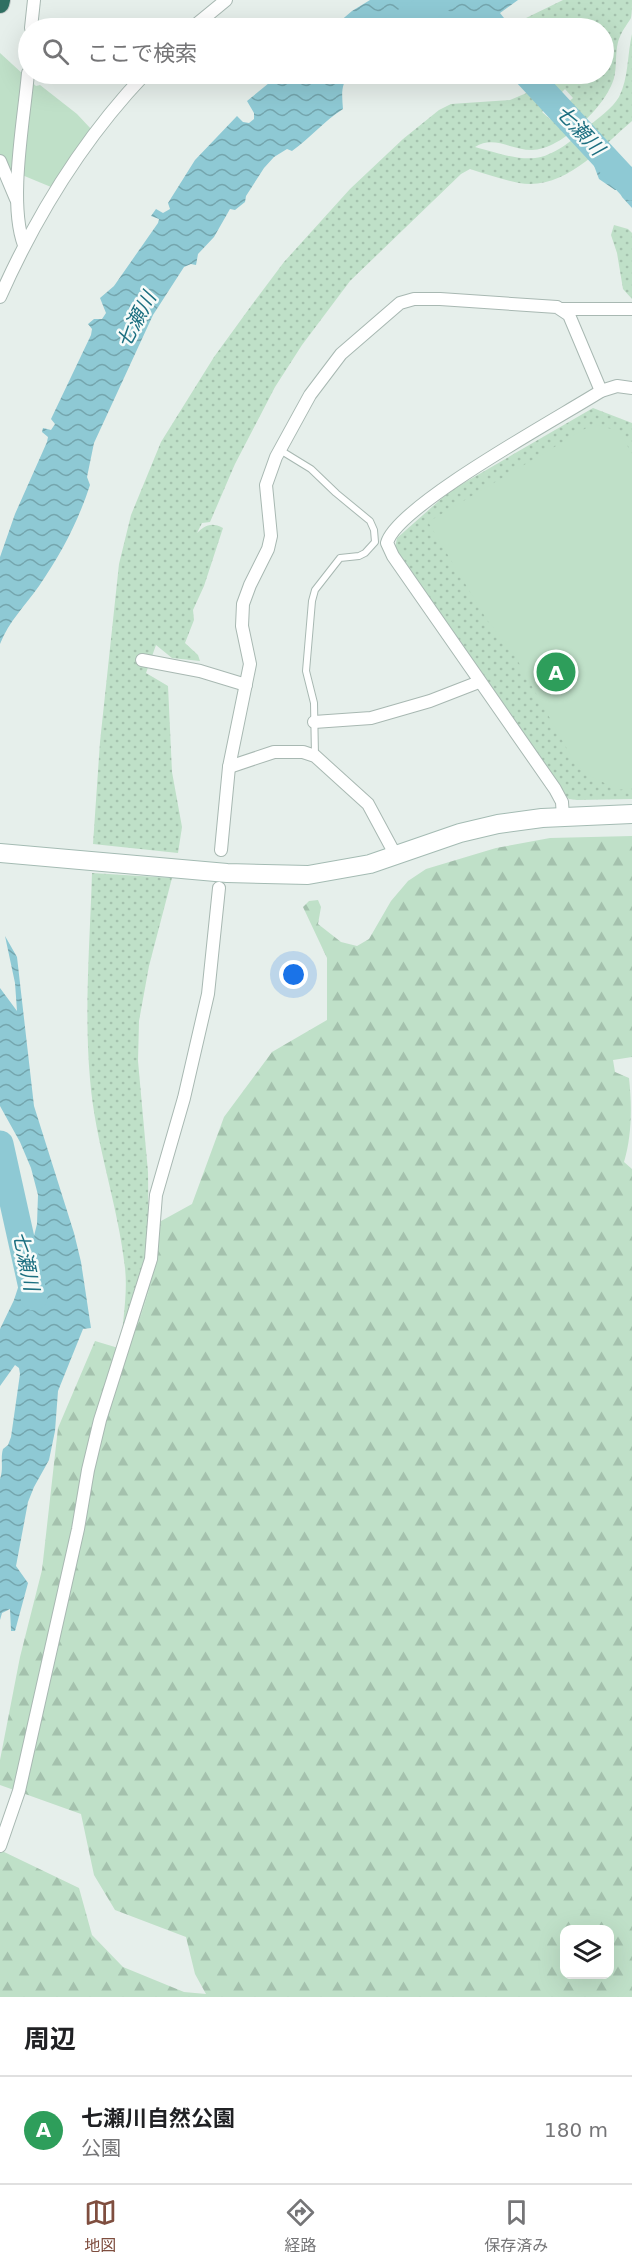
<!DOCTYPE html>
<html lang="ja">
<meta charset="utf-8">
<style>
body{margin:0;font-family:"DejaVu Sans","Noto Sans JP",sans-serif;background:#f2f2f2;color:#202124}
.controls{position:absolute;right:18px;bottom:18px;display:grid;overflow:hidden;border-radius:12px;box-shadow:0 6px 24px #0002}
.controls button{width:54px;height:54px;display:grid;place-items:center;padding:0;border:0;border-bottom:2px solid #e0e0e0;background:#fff;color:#202124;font:30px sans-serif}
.you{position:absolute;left:294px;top:975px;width:21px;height:21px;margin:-15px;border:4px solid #fff;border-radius:50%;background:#1a73e8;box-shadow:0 0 0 9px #1a73e833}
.badge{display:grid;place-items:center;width:39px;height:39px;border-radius:50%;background:#7f4e3f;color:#fff;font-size:20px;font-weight:700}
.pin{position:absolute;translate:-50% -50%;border:3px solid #fff;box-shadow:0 2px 6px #0006}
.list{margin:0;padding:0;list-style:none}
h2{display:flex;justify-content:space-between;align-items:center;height:78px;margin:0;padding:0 24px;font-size:26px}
h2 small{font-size:20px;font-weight:400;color:#757577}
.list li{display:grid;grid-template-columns:39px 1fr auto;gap:18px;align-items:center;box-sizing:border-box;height:108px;padding:0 24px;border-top:2px solid #e0e0e0}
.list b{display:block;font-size:22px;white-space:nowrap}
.list p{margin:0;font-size:20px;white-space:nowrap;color:#757577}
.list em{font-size:20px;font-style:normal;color:#757577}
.icon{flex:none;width:33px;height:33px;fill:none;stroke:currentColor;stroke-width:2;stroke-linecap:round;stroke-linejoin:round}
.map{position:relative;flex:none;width:632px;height:1997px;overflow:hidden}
.search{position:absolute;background:#fff;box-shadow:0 6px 24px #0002;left:18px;right:18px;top:18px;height:66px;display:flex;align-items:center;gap:15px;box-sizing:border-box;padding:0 21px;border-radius:33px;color:#757577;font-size:22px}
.sheet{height:186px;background:#fff}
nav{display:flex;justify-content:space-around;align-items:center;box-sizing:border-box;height:84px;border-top:2px solid #e0e0e0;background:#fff;font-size:16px;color:#757577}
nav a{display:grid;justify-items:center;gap:3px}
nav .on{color:#7f4e3f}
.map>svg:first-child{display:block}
.grass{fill:url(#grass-dots)}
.forest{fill:url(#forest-firs);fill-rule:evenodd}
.garden{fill:#bfe0c8}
.water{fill:url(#water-waves)}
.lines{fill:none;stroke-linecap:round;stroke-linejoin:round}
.river{stroke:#8ec9d4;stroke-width:27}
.lane-casing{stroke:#a8b8b2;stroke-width:8}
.street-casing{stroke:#a8b8b2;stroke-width:14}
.secondary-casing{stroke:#a4bbb3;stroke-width:20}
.highway-casing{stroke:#c2cac8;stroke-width:20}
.lane{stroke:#fff;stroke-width:6}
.street{stroke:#fff;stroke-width:12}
.secondary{stroke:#fff;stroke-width:18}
.highway{stroke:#2f6f62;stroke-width:18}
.labels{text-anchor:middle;stroke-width:5;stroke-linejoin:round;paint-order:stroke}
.water-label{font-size:20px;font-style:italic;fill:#1c6f80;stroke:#f7fbf9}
</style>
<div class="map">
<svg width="632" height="1997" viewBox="0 0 632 1997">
<defs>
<pattern id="grass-dots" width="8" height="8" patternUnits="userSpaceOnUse" patternTransform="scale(1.5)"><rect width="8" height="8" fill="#bfe0c8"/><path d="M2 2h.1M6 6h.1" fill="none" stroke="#a4c1ad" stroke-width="1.8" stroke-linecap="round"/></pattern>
<pattern id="forest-firs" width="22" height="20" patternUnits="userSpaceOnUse" patternTransform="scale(1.5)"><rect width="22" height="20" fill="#bfe0c8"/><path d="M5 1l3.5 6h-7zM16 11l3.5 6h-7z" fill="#a4c1ad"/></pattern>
<pattern id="water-waves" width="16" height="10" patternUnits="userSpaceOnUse" patternTransform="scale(1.5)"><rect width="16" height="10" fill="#8ec9d4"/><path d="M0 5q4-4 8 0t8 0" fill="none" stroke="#74a5ad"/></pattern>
</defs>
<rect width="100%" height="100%" fill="#e6efeb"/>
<!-- grass -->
<g class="grass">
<path d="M563 0H632C632 5 632 14 631 18 626 26 621 32 618 42 615 54 617 67 614 78 607 105 561 150 532 150 511 150 494 135 475 147 532 163 542 167 589 126 598 118 612 109 619 97 629 77 627 55 632 34V121C601 147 565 191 519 183 503 180 486 174 470 169L461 174 350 281 302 345 275 387 235 464 210 522 202 523 197 533C204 526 211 521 223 528L204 586 193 610 194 620 185 643 198 655 200 661 172 658 156 645 146 673 168 686 172 772 182 827 178 853 93 844 100 742 119 564 131 515 161 442 214 357 251 306 284 262 350 189 403 139 439 110 451 104 510 100 529 92 545 108 542 112 550 119 573 98 565 89 561 93 548 77 550 74H604V28H535L526 18Z"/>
<polygon points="614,225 628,229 632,233 632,299 623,289 617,253 611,235"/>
<polygon points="593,408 632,423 632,799 577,800 569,799 563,793 395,548 397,538 450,491"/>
<path d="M92 873 172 878 149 966 139 1021 138 1061 148 1172 149 1290 141 1315 125 1351 121 1350C122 1322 128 1295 125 1268 118 1204 95 1143 90 1079 84 1011 90 941 92 873Z"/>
</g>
<!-- forest -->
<path class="forest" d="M632 836V1057L613 1060 615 1072 629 1078C632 1106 632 1135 624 1162L632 1169V1997H0V1850L79 1888 92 1935 123 1967 184 1992 206 1994 195 1974 186 1937 115 1910 94 1875 81 1814 0 1785V1760L20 1657 42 1570 58 1428 95 1341 125 1350 141 1315 149 1290V1232L152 1226 192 1204 224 1117 272 1052 327 1020V958L303 907 309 901 318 900 321 907 318 924 341 942 357 946 369 939 391 901 408 881 426 869 496 848 550 838ZM564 1930H610V1974H564Z"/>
<!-- garden -->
<g class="garden">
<polygon points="0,53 36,86 40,85 77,114 91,129 51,187 10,170 0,155"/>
<polygon points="593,424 619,431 632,454 632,788 618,790 583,772 571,756 515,656 487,620 428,522"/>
</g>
<!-- water -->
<g class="water">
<polygon points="370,0 518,0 500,13 512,28 461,28 417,10 397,22 392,28 332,28 352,11"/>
<path d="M280 74H347L344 77 351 74C340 83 342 95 343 109 324 121 310 138 292 151L287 149 274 157 264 168 246 196 245 202 235 210 230 209 214 237 198 254 196 265 191 264 184 267 153 315 94 443 87 477 90 485C78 522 61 554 39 586 25 606 9 621 0 644V557L15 514 47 442 48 437 42 432 43 428 51 430 55 424 51 419 91 335 92 329 88 324 94 319H102L106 313 100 298 114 286 158 223 159 219 151 216 156 209 163 213 170 209 168 203 195 160 237 116 243 122 249 123 254 119V113L247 101Z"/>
<polygon points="505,74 542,74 560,94 546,108 519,80 513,83"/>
<polygon points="611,148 617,161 632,167 632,208 622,197 619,190 615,190 599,179 593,163"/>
<path d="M5 936 17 957 34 1106 74 1233 81 1262 91 1328 83 1329 58 1391 55 1431 49 1460 34 1487 28 1502 16 1566 28 1583 15 1631H11L10 1609 2 1613 0 1620V1479C4 1468 0 1459 3 1449L8 1445 11 1437 20 1374 19 1368 15 1365 0 1386V1329L14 1300 31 1248 37 1224 38 1195 31 1168 20 1142 0 1106V988L17 1011 15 983Z"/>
</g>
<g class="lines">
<!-- river -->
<g class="river">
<polyline points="394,28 440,0"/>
<polyline points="527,74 632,187"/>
<polyline points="0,1144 34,1297"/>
</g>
<!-- lane casing -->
<g class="lane-casing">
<polyline id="lane" points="280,450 311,469 336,493 370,521 374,530 375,542 365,553 359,556 340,558 315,590 312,601 306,671 314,703 315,756"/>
</g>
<!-- street casing -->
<g class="street-casing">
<g id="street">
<polyline points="31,28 34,0"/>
<polyline points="192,28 226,0"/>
<polyline points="0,161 16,199"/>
<path d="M24 245C8 203 24 120 28 73"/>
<path d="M0 297C36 216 84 138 145 74"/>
<polyline points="562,309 632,309"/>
<polyline points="142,660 200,671 246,685"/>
<polyline points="314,722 371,718 430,701 479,682"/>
<polyline points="229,767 274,752 303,752 315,756 368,804 396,856"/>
<path d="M563 817 562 802 555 789 393 556 387 543C396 506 562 416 601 391L617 386 632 388"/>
<polyline points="221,850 229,767 250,664 242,626 243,604 250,585 268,549 271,536 266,485 276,457 310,395 341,354 400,303 414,299 440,299 557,307 569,315 601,391"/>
<polyline points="0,1846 19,1791 78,1529 88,1470 100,1420 151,1259 156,1195 184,1098 208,994 219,888"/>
</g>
</g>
<!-- secondary casing -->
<g class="secondary-casing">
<polyline id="secondary" points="0,853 227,873 308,875 370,864 460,833 498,824 542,818 632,814"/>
</g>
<!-- highway casing -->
<g class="highway-casing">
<polyline id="highway" points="0,4 1,0"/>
</g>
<!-- lane -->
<use href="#lane" class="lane"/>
<!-- street -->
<use href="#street" class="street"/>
<!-- secondary -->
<use href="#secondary" class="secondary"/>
<!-- highway -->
<use href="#highway" class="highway"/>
</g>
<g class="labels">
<!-- water labels -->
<g class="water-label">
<text transform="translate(580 130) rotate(47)" y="7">七瀬川</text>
<text transform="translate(136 320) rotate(-62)" y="7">七瀬川</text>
<text transform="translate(26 1261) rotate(78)" y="7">七瀬川</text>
</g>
</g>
</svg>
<div class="controls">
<button><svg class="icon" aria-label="layers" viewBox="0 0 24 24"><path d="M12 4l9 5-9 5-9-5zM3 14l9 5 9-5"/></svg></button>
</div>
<div class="you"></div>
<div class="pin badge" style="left:556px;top:672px;background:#2e9e5b">A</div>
<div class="search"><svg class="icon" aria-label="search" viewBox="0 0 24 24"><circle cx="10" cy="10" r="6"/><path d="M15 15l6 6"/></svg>ここで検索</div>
</div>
<section class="sheet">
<h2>周辺<small></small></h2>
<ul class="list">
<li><span class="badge" style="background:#2e9e5b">A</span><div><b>七瀬川自然公園</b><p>公園</p></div><em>180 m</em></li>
</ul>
</section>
<nav>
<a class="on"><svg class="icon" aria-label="map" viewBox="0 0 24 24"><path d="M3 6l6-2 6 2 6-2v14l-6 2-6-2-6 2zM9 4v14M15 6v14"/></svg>地図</a>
<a><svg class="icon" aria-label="directions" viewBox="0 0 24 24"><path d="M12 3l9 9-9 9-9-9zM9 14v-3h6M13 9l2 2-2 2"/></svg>経路</a>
<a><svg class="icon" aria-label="saved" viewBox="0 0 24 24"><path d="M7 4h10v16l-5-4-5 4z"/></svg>保存済み</a>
</nav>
